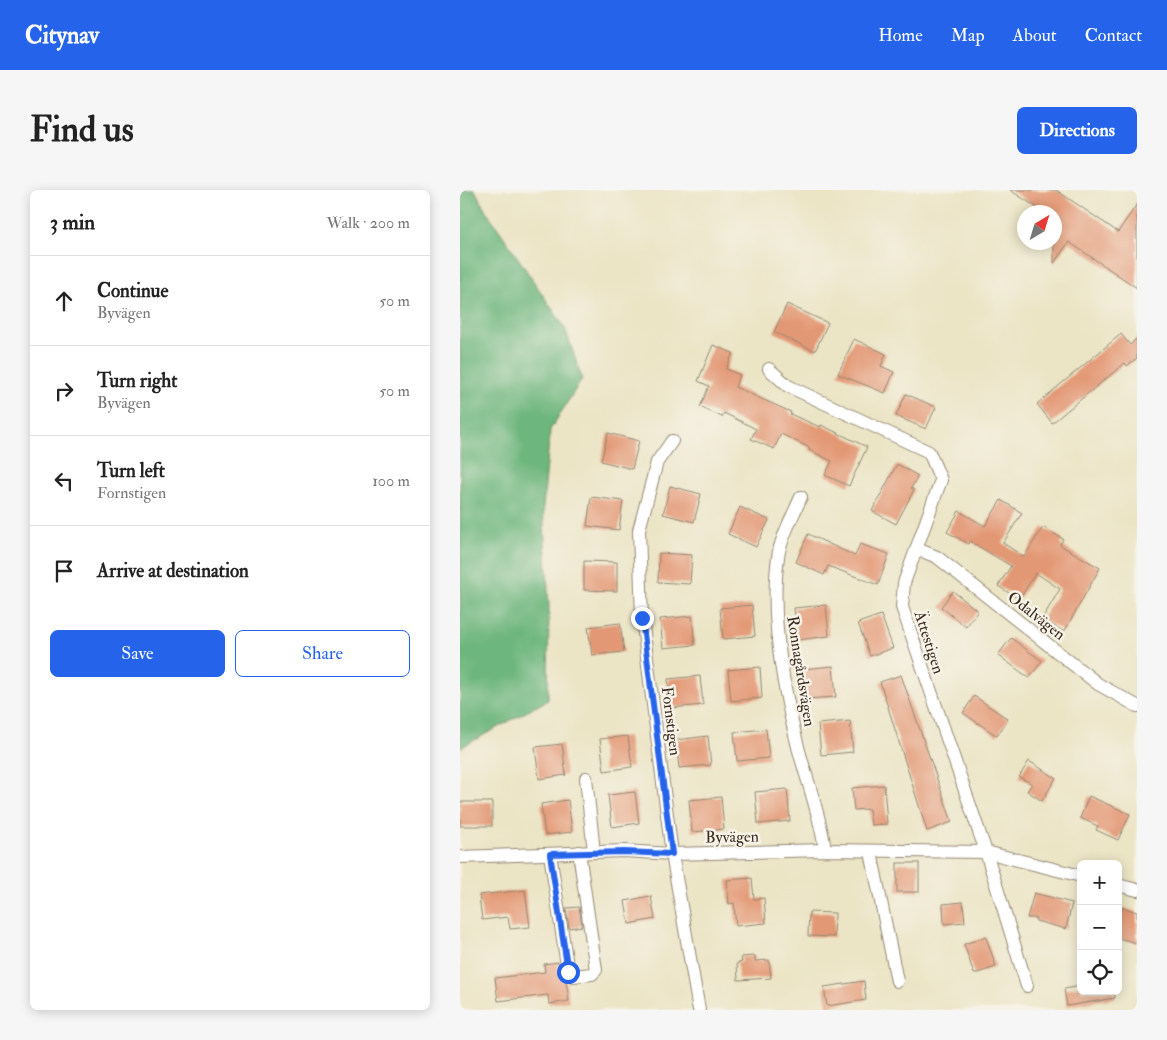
<!DOCTYPE html>
<meta charset="utf-8">
<style>
body{margin:0;font-family:"IM FELL Double Pica",serif;background:#f6f6f6;color:#222}
.controls{position:absolute;right:15px;bottom:15px;display:grid;overflow:hidden;border-radius:8px;box-shadow:0 2px 12px #0003}
.controls button{width:45px;height:45px;display:grid;place-items:center;padding:0;border:0;border-bottom:1px solid #e0e0e0;background:#fff;color:#222;font:25px sans-serif}
.compass{position:absolute;left:557px;top:15px;width:45px;height:45px;border-radius:50%;background:#fff;box-shadow:0 2px 12px #0003;rotate:38deg}
.stop{position:absolute;width:15px;height:15px;margin:-11px;border:4px solid #2563eb;border-radius:50%;background:#fff}
.stop.end{background:#2563eb;border-color:#fff;box-shadow:0 1px 5px #0008}
.list{margin:0;padding:0;list-style:none}
h2{display:flex;justify-content:space-between;align-items:center;height:65px;margin:0;padding:0 20px;font-size:21px}
h2 small{font-size:16px;font-weight:400;color:#767676}
.list li{display:grid;grid-template-columns:32px 1fr auto;gap:15px;align-items:center;box-sizing:border-box;height:90px;padding:0 20px;border-top:1px solid #e0e0e0}
.list b{display:block;font-size:19px;white-space:nowrap}
.list p{margin:0;font-size:16px;white-space:nowrap;color:#767676}
.list em{font-size:16px;font-style:normal;color:#767676}
.actions{display:flex;gap:10px;padding:15px 20px}
.actions a{flex:1;padding:11px 0;border:1px solid #2563eb;border-radius:8px;text-align:center;font-size:18px;color:#2563eb}
.actions .main{background:#2563eb;color:#fff}
.icon{flex:none;width:28px;height:28px;fill:none;stroke:currentColor;stroke-width:2;stroke-linecap:round;stroke-linejoin:round}
.map{position:relative;flex:none;width:677px;height:820px;overflow:hidden;border-radius:8px}
header{display:flex;align-items:center;gap:30px;box-sizing:border-box;height:70px;padding:0 25px;background:#2563eb;color:#fff}
header strong{font-size:24px}
nav{display:flex;gap:28px;margin-inline-start:auto;font-size:18px}
.intro{display:flex;align-items:center;justify-content:space-between;box-sizing:border-box;height:120px;padding:0 30px}
h1{margin:0;font-size:35px}
.button{padding:12px 22px;border-radius:8px;background:#2563eb;color:#fff;font-size:18px;font-weight:700}
main{display:flex;gap:30px;padding:0 30px}
aside{flex:1;background:#fff;border-radius:8px;box-shadow:0 2px 12px #0003}
.map>svg:first-child{display:block}
.forest{fill:#6db67d;stroke:#54704e}
.building{fill:#e39874}
.lines{fill:none;stroke-linecap:round;stroke-linejoin:round}
.street-casing{stroke:#938772;stroke-width:14}
.street{stroke:#fff;stroke-width:12}
.route{stroke:#2563eb;stroke-width:6}
.labels{text-anchor:middle;stroke-width:5;stroke-linejoin:round;paint-order:stroke}
.street-label{font-size:16px;fill:#3b2a1e;stroke:#f7f3e8}
</style>
<header>
<strong>Citynav</strong>
<nav><a>Home</a><a>Map</a><a>About</a><a>Contact</a></nav>
</header>
<div class="intro"><h1>Find us</h1><a class="button">Directions</a></div>
<main>
<aside>
<h2>3 min<small>Walk · 200 m</small></h2>
<ul class="list">
<li><svg class="icon" aria-label="ahead" viewBox="0 0 24 24"><path d="M12 20V5M6 11l6-6 6 6"/></svg><div><b>Continue</b><p>Byvägen</p></div><em>50 m</em></li>
<li><svg class="icon" aria-label="right" viewBox="0 0 24 24"><path d="M7 20v-9h11M14 6l5 5-5 5"/></svg><div><b>Turn right</b><p>Byvägen</p></div><em>50 m</em></li>
<li><svg class="icon" aria-label="left" viewBox="0 0 24 24"><path d="M17 20v-9H6M10 6l-5 5 5 5"/></svg><div><b>Turn left</b><p>Fornstigen</p></div><em>100 m</em></li>
<li><svg class="icon" aria-label="arrive" viewBox="0 0 24 24"><path d="M6 21V4h12l-3 4 3 4H6"/></svg><div><b>Arrive at destination</b></div></li>
</ul>
<div class="actions"><a class="main">Save</a><a>Share</a></div>
</aside>
<div class="map">
<svg width="677" height="820" viewBox="0 0 677 820">
<rect width="100%" height="100%" fill="#f7f3e8"/>
<filter id="ink" filterUnits="userSpaceOnUse"><feTurbulence type="fractalNoise" baseFrequency=".02" numOctaves="2"/><feDisplacementMap in="SourceGraphic" scale="10" xChannelSelector="R" yChannelSelector="G"/><feConvolveMatrix kernelMatrix="1 2 1 2 8 2 1 2 1" color-interpolation-filters="sRGB"/></filter>
<filter id="wash" filterUnits="userSpaceOnUse"><feTurbulence type="fractalNoise" baseFrequency=".0096" numOctaves="4" result="noise"/><feDisplacementMap in="SourceGraphic" scale="20" xChannelSelector="R" yChannelSelector="G"/><feGaussianBlur stdDeviation="1.12" result="paint"/><feColorMatrix in="noise" values="0 0 0 0 0 0 0 0 0 0 0 0 0 0 0 0 0 1.4 0 .05"/><feComposite in="paint" operator="in"/></filter>
<g filter="url(#wash)">
<rect width="100%" height="100%" fill="#ebe4c5"/>
<!-- forest -->
<polygon class="forest" points="0,0 15,0 25,19 105,138 122,189 90,240 83,317 89,416 88,510 0,558"/>
<g id="blocks">
<!-- building -->
<g class="building">
<polygon points="550,0 596,0 658,42 677,14 677,98 609,52 594,73 594,22 584,22"/>
<polygon points="327,114 368,133 355,161 314,142"/>
<polygon points="661,144 670,155 677,148 677,168 667,176 665,173 592,233 577,214"/>
<polygon points="394,149 426,164 421,176 434,182 425,203 378,184"/>
<polygon points="253,155 273,163 266,179 280,185 275,197 331,222 330,224 360,237 361,235 407,257 389,296 365,285 372,271 349,260 350,258 321,244 314,259 291,249 296,239 264,223 262,227 240,217 249,196 238,191"/>
<polygon points="446,204 476,217 466,239 436,226"/>
<polygon points="148,243 179,251 172,279 141,271"/>
<polygon points="437,274 458,286 451,298 454,300 436,334 412,321"/>
<polygon points="210,296 241,304 234,332 203,324"/>
<polygon points="131,307 163,311 159,340 127,336"/>
<polygon points="541,310 562,323 543,353 564,367 583,337 603,349 600,355 640,378 604,442 582,429 600,399 576,383 559,409 538,396 551,376 510,351 509,354 487,342 499,321 525,336"/>
<polygon points="280,317 309,330 296,357 268,344"/>
<polygon points="348,344 395,366 400,354 429,364 418,395 368,376 364,385 336,372"/>
<polygon points="199,363 232,365 230,394 198,392"/>
<polygon points="124,371 157,372 157,401 124,400"/>
<polygon points="493,401 518,421 506,437 481,417"/>
<polygon points="292,415 295,446 263,449 260,418"/>
<polygon points="366,415 369,446 338,450 334,418"/>
<polygon points="421,425 433,458 410,466 398,433"/>
<polygon points="232,426 235,455 203,458 200,429"/>
<polygon points="160,433 164,462 132,465 128,437"/>
<polygon points="551,448 582,471 569,488 538,465"/>
<polygon points="373,476 376,507 345,509 342,479"/>
<polygon points="300,477 302,508 271,511 268,480"/>
<polygon points="441,485 492,632 467,641 420,492"/>
<polygon points="240,486 243,515 211,518 208,489"/>
<polygon points="514,506 548,529 537,546 503,523"/>
<polygon points="390,531 393,562 361,565 358,534"/>
<polygon points="306,539 309,568 277,571 274,542"/>
<polygon points="168,546 172,577 144,581 140,549"/>
<polygon points="248,546 251,575 219,578 216,550"/>
<polygon points="102,554 106,585 79,589 75,557"/>
<polygon points="569,571 596,588 582,611 567,601 572,594 559,587"/>
<polygon points="424,595 427,634 411,635 409,619 394,620 392,598"/>
<polygon points="327,599 330,631 298,634 295,602"/>
<polygon points="175,602 179,633 152,637 148,605"/>
<polygon points="629,606 670,624 658,650 636,640 638,636 620,628"/>
<polygon points="261,607 264,639 232,642 229,610"/>
<polygon points="108,610 112,642 85,645 81,614"/>
<rect x="0" y="612" width="32" height="24"/>
<rect x="437" y="673" width="22" height="29"/>
<polygon points="292,688 294,709 304,708 306,733 276,736 274,713 269,714 267,690"/>
<polygon points="65,700 70,737 50,739 48,727 22,730 19,705"/>
<polygon points="574,703 612,713 606,739 576,731 575,728 567,728"/>
<polygon points="191,706 195,729 169,734 165,711"/>
<polygon points="503,712 505,732 484,734 483,714"/>
<polygon points="658,716 677,722 677,753 658,748"/>
<polygon points="119,717 122,736 109,738 106,718"/>
<polygon points="349,722 375,723 374,747 348,746"/>
<polygon points="526,747 536,777 514,784 504,754"/>
<polygon points="295,766 295,771 309,770 311,788 278,790 277,773 282,772 281,767"/>
<polygon points="98,772 100,784 106,791 109,811 89,814 88,805 38,811 35,788 85,782 84,774"/>
<polygon points="404,791 406,810 367,816 364,797"/>
<polygon points="621,796 621,801 654,801 655,808 607,816 604,799"/>
</g>
</g>
</g>
<g filter="url(#ink)">
<use href="#blocks" fill-opacity="0" stroke="#938772" stroke-width="1"/>
<g class="lines">
<!-- street casing -->
<g class="street-casing">
<g id="street">
<polyline points="309,179 328,196 469,262 481,290 444,393 442,417 526,662 567,796"/>
<polyline points="212,251 197,272 179,340 182,428 212,664 239,820"/>
<path d="M341 307C334 324 320 349 318 367 310 425 323 497 337 553 346 589 360 623 365 660"/>
<polyline points="457,359 477,367 638,494 677,516"/>
<polyline points="126,588 134,662"/>
<polyline points="411,662 437,791"/>
<polyline points="90,664 108,782 113,786 132,784 136,780 119,662"/>
<polyline points="0,667 164,661 212,664 365,660 526,662 621,686"/>
<polyline points="658,695 677,700"/>
</g>
</g>
<!-- street -->
<use href="#street" class="street"/>
</g>
</g>
<g class="lines" filter="url(#ink)">
<!-- route -->
<polyline class="route" points="108,782 90,664 164,662 212,664 182,428"/>
</g>
<g class="labels">
<!-- street labels -->
<g class="street-label">
<text transform="translate(577 425) rotate(38)" y="6">Odalvägen</text>
<text transform="translate(470 452) rotate(72)" y="6">Ättestigen</text>
<text transform="translate(342 481) rotate(81)" y="6">Ronnagårdsvägen</text>
<text transform="translate(212 531) rotate(83)" y="6">Fornstigen</text>
<text transform="translate(272 646) rotate(-1)" y="6">Byvägen</text>
</g>
</g>
</svg>
<div class="controls">
<button>+</button>
<button>−</button>
<button><svg class="icon" aria-label="locate" viewBox="0 0 24 24"><circle cx="12" cy="12" r="6"/><path d="M12 2v4M12 18v4M2 12h4M18 12h4"/></svg></button>
</div>
<svg class="compass" viewBox="-18 -18 36 36"><path d="M0-13l5 13h-10z" fill="#e53935"/><path d="M0 13l5-13h-10z" fill="#767676"/></svg>
<div class="stop" style="left:108px;top:782px"></div>
<div class="stop end" style="left:182px;top:428px"></div>
</div>
</main>
